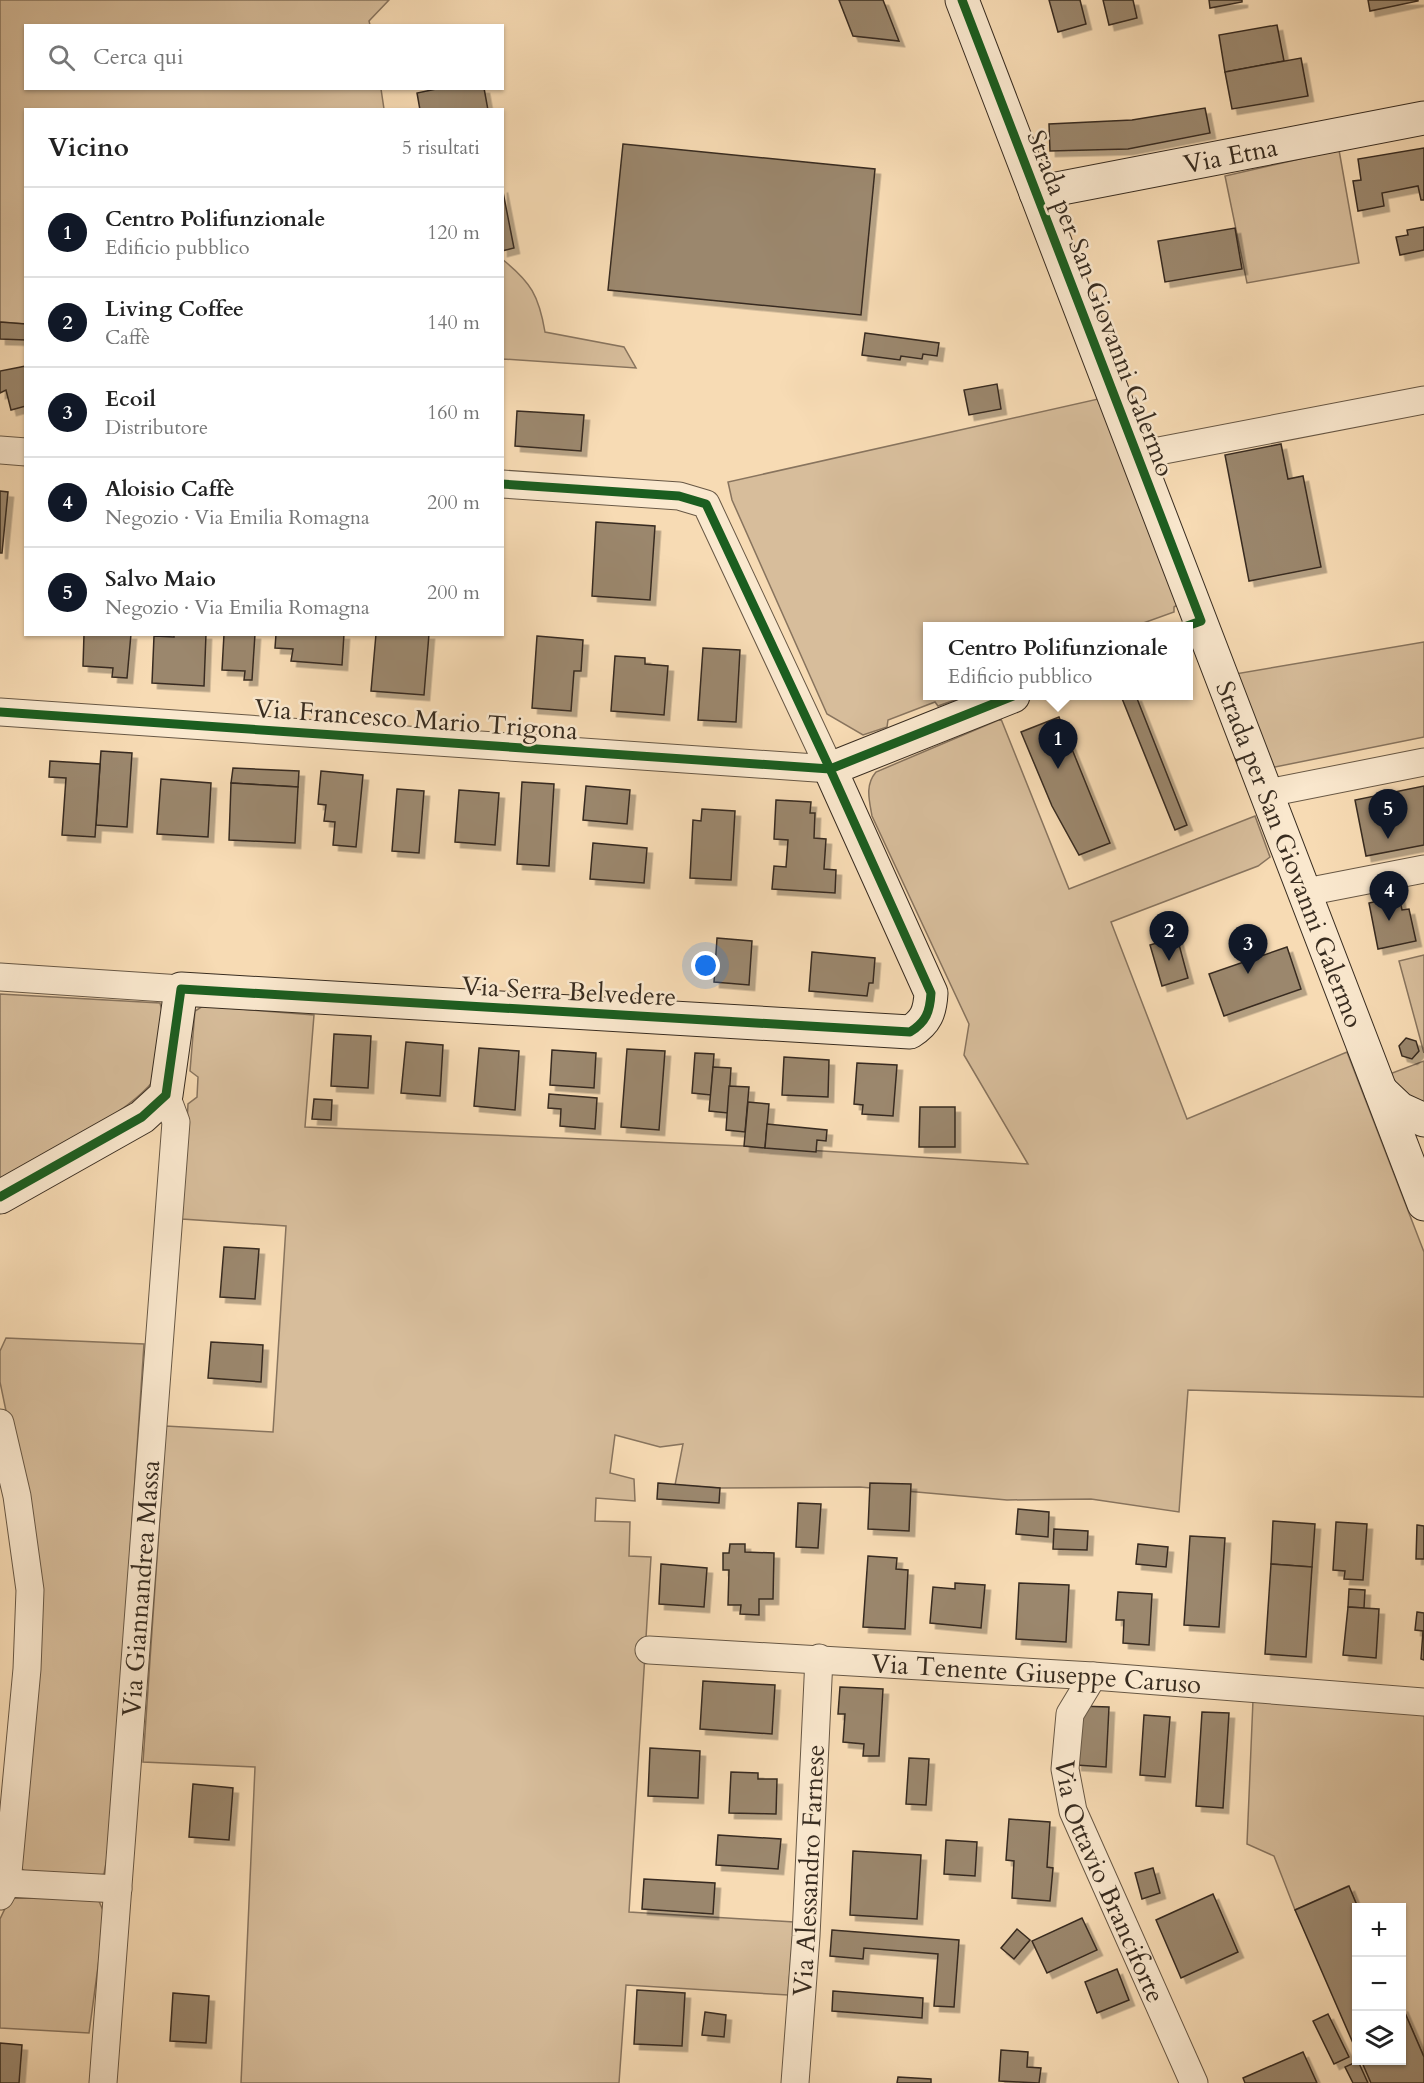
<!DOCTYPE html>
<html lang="it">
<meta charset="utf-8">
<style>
body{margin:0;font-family:Cardo,serif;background:#f2f2f2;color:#222}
.controls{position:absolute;right:18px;bottom:18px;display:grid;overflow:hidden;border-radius:0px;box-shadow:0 2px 4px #0004}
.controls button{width:54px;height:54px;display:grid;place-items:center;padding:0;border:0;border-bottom:2px solid #e0e0e0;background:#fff;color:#222;font:30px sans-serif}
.you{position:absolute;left:706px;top:966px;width:21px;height:21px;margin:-15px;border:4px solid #fff;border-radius:50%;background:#1a73e8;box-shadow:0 0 0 9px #1a73e833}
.badge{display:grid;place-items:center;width:39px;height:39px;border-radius:50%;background:#111827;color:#fff;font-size:20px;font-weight:700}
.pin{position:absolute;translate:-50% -50px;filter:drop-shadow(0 2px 3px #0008)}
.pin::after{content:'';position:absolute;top:32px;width:21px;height:18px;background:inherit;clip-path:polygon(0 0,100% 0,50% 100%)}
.popup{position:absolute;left:923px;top:622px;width:270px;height:78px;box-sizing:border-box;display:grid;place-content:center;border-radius:0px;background:#fff;filter:drop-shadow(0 2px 4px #0005);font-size:20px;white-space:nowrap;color:#767676}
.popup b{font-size:22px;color:#222}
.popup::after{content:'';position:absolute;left:50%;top:100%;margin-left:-12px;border:12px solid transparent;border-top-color:#fff}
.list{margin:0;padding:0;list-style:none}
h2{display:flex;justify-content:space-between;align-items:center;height:78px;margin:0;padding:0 24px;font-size:26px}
h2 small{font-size:20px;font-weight:400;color:#767676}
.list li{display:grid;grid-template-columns:39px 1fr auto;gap:18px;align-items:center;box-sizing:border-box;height:90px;padding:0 24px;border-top:2px solid #e0e0e0}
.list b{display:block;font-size:22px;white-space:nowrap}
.list p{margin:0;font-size:20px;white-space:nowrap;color:#767676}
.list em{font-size:20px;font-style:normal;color:#767676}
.icon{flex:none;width:33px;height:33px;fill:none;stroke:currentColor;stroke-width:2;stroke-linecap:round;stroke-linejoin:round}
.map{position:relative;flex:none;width:1424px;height:2083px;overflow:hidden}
.search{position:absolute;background:#fff;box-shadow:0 2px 4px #0004;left:24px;top:24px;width:480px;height:66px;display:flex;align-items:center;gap:15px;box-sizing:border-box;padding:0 21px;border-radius:0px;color:#767676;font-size:22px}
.panel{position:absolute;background:#fff;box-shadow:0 2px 4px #0004;left:24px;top:108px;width:480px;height:528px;border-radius:0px}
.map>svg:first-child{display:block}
.green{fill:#d7bd9b;stroke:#88745e;stroke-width:1.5}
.building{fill:#9b876d;stroke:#382c20;stroke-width:1.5;filter:url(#shadow)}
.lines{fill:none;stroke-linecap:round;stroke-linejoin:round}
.street-casing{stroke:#685845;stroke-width:29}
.secondary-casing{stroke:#382c20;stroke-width:35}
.street{stroke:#fae8ce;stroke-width:27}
.secondary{stroke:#fae8ce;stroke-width:33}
.cycleway-casing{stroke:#fae8ce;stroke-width:13}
.cycleway{stroke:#1b5e20;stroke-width:9}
.labels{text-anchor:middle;stroke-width:5;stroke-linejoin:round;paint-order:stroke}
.street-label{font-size:26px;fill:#382c20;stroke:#fae8ce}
</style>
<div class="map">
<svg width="1424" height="2083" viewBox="0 0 1424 2083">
<defs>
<filter id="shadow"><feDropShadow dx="5.5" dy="5.5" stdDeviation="0" flood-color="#0004"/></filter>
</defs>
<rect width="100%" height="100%" fill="#f7dbb4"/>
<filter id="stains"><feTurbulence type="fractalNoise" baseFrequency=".00333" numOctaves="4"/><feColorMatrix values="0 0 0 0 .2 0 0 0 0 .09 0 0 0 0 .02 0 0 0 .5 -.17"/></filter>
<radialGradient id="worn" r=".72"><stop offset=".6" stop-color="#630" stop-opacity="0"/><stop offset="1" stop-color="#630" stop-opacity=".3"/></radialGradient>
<!-- green -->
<g class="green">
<polygon points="0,0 389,0 369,21 370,25 26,26 26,88 381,89 384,109 26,110 25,324 0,322"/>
<polygon points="1339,150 1359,263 1247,283 1225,176"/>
<path d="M502 259C531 282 539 296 545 332L624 347 636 368 503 359Z"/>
<polygon points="1098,399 1179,604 1174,607 1174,612 1135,626 928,626 928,696 966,696 938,706 935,702 888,720 887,727 863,735 827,714 732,500 728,482"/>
<polygon points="1424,642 1424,737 1270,768 1235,674"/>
<path d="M1001 719 1069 889 1255 816 1270 857 1258 866 1111 922 1187 1119 1347 1052 1424 1252V1397L1188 1390 1179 1512 1091 1499 1007 1500 860 1487 720 1488 675 1485 683 1444 660 1447 615 1435 610 1473 634 1479 635 1501 596 1498 595 1521 630 1522 629 1556 651 1557 629 1912 794 1922 788 1995 626 1985 619 2083H241L255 1767 143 1762 166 1426 273 1432 286 1226 182 1219 188 1104 197 1097 198 1077 190 1071 195 1011 203 1006 314 1015 305 1127 744 1146 1028 1164 964 1055 969 1024 872 816C869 799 865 785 876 772Z"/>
<polygon points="1424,955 1424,1053 1399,961"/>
<path d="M0 994 160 1003C166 1023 166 1051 159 1071 146 1106 35 1161 0 1182Z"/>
<polygon points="1424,1061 1424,1104 1413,1099 1387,1075"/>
<polygon points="6,1338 144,1344 111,1836 104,1874 91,1880 28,1874 20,1867 23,1493 0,1382 0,1351"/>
<polygon points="1253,1700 1424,1712 1424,2057 1402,2006 1402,1908 1358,1907 1348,1886 1295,1910 1274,1856 1247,1844"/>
<polygon points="10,1898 98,1899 105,1915 89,2033 0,2028 0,1919"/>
</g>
<!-- building -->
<g class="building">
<polygon points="839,0 883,0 899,41 853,36"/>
<polygon points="1049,0 1080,0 1086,24 1058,32"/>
<polygon points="1103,0 1133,0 1137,18 1109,25"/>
<polygon points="1209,0 1242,0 1242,2 1210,8"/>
<polygon points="1368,0 1418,0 1418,1 1370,11"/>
<polygon points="1277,25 1284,61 1225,72 1219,35"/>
<polygon points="1301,58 1308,96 1232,109 1225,72"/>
<polygon points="441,88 484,88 488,110 420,110 417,93"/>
<polygon points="1205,108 1210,133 1128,149 1050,151 1049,124 1132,120"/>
<polygon points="623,144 875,169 861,315 608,290"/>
<polygon points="1424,148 1424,200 1421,200 1418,186 1382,193 1384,206 1358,211 1353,181 1361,180 1358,159"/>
<polygon points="502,187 514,248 502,251"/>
<polygon points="1424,227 1424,250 1400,255 1396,237 1408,235 1407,230"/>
<polygon points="1235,228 1242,269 1165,282 1158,241"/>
<polygon points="0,322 26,324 26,340 0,339"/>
<polygon points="865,333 939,343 937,356 923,354 922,359 901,356 900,360 862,355"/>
<polygon points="26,366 26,406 11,410 6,390 0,393 0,371"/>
<polygon points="997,384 1001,409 969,415 964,390"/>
<polygon points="517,411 584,415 581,451 515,446"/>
<polygon points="1281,444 1288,479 1303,476 1321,567 1249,581 1225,455"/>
<polygon points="0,491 8,492 2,553 0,553"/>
<polygon points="596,522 655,526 650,600 592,596"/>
<polygon points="84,634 131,634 127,678 112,677 113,668 83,666"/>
<polygon points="174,634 206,634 204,686 152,683 154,636 174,637"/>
<polygon points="224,634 255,634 252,680 244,680 245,671 222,670"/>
<polygon points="276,634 344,634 342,665 291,661 293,649 275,648"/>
<polygon points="376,634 429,634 424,695 371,691"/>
<polygon points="537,636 583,640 581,671 574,671 571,711 532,708"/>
<polygon points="703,648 740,650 736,722 698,720"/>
<polygon points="615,656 645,658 645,664 668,666 664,715 611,711"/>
<polygon points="1121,696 1136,696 1187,825 1175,830"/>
<polygon points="1059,717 1110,843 1079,855 1052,806 1021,732"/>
<polygon points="101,751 132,753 127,827 96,825"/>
<polygon points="50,761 100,764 95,837 62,835 66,778 49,777"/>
<polygon points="233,768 299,771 298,787 231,783"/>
<polygon points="321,771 363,775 356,847 333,845 335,822 324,821 326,805 318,804"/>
<polygon points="161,779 211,783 208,837 157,834"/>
<polygon points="522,782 554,784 549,866 517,864"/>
<polygon points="231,783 298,787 295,843 229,840"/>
<polygon points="586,786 630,790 627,824 583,820"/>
<polygon points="1424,786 1424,845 1366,856 1355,800"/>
<polygon points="397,789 424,791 419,853 392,851"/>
<polygon points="459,790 499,793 495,845 455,842"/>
<polygon points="776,800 811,802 810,813 815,813 814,838 826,839 824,869 836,870 835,893 772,889 774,866 786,867 788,840 774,839"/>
<polygon points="702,809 735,811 731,880 690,878 693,820 701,821"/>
<polygon points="593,843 647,848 644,883 590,879"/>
<polygon points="1399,896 1402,910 1409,909 1416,941 1378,949 1369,903"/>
<polygon points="1177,937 1188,978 1162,986 1150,945"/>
<polygon points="717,938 752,941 749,985 714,982"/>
<polygon points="1287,947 1301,989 1224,1016 1209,974"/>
<polygon points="812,952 875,958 873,983 869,983 867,996 809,991"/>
<polygon points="334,1034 371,1036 368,1088 331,1086"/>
<polygon points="1406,1038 1416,1041 1419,1051 1412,1059 1402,1056 1399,1046"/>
<polygon points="406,1042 443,1045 440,1096 401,1093"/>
<polygon points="479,1048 519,1051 515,1110 474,1106"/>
<polygon points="627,1049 665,1051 659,1130 621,1127"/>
<polygon points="552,1050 596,1053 594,1088 550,1085"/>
<polygon points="695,1053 714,1054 711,1095 692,1093"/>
<polygon points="784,1057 829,1060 828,1097 782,1095"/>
<polygon points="857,1063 897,1065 893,1116 862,1114 863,1105 854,1104"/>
<polygon points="713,1067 731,1068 728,1113 709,1111"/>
<polygon points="729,1086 749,1087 745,1132 726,1130"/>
<polygon points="549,1094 597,1098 595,1129 560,1126 561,1109 548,1108"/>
<polygon points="314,1099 332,1100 331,1120 312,1119"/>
<polygon points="748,1102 769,1104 765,1148 744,1146"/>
<polygon points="920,1107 955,1107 955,1147 919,1147"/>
<polygon points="767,1124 827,1130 826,1141 817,1140 816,1152 765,1148"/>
<polygon points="224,1247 259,1249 255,1299 220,1297"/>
<polygon points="211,1342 263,1345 261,1382 208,1378"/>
<polygon points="658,1483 720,1488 719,1503 657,1499"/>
<polygon points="870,1483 911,1484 909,1531 868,1529"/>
<polygon points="798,1503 821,1504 818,1548 796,1547"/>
<polygon points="1018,1509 1049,1512 1048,1537 1016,1534"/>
<polygon points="1273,1521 1315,1524 1312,1567 1271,1564"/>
<polygon points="1336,1522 1367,1524 1363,1580 1344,1579 1345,1571 1333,1570"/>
<polygon points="1417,1525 1424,1526 1424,1559 1416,1559"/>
<polygon points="1054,1529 1088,1531 1087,1550 1053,1549"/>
<polygon points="1190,1536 1225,1538 1219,1627 1184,1625"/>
<polygon points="730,1544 745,1544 745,1552 774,1553 773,1599 759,1599 759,1615 740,1614 741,1605 728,1605 729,1570 723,1570 723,1553 729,1553"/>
<polygon points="1138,1544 1168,1547 1166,1567 1136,1564"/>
<polygon points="868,1556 897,1558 896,1569 908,1570 905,1629 863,1627"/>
<polygon points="661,1564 707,1568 704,1607 659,1604"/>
<polygon points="1271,1564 1312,1567 1306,1657 1265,1654"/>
<polygon points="955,1583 985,1585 981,1628 930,1623 933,1587 955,1589"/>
<polygon points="1019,1583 1069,1585 1066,1642 1016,1639"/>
<polygon points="1349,1589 1365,1590 1364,1608 1348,1607"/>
<polygon points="1118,1592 1152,1594 1149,1645 1123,1643 1124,1620 1116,1620"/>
<polygon points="1348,1607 1379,1609 1376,1658 1343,1655"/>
<polygon points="1417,1612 1424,1613 1424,1660 1421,1659 1423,1631 1415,1630"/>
<polygon points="703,1681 775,1685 772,1734 700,1729"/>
<polygon points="840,1687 883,1689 879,1756 863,1756 864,1744 843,1742 845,1714 838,1714"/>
<polygon points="1078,1706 1109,1707 1106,1767 1076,1765"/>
<polygon points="1202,1712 1229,1713 1223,1808 1196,1806"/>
<polygon points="1144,1715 1170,1717 1165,1777 1140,1775"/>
<polygon points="650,1748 700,1751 698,1798 648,1796"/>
<polygon points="909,1758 929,1759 926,1805 906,1804"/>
<polygon points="731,1772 758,1773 758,1779 777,1779 776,1814 729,1813"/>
<polygon points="193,1784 233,1788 229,1840 189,1837"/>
<polygon points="1009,1819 1050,1822 1047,1867 1053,1868 1050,1901 1012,1898 1014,1861 1006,1860"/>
<polygon points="718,1835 781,1839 778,1869 716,1865"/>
<polygon points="946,1840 977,1842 975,1876 944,1874"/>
<polygon points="853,1851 921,1855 917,1919 850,1915"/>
<polygon points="1153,1868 1160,1893 1142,1899 1135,1873"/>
<polygon points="644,1879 715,1883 713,1914 642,1909"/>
<polygon points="1349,1886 1358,1908 1356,2050 1295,1910"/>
<polygon points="1213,1894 1238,1952 1181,1978 1156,1920"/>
<polygon points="1082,1918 1097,1950 1047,1973 1032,1941"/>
<polygon points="1017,1929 1030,1940 1014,1959 1001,1948"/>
<polygon points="832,1930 959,1940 954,2007 934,2006 938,1954 864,1948 863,1959 830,1956"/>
<polygon points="1117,1969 1129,2000 1097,2013 1085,1982"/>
<polygon points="637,1990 685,1993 682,2046 634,2044"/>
<polygon points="833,1991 923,1998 922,2018 832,2011"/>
<polygon points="173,1993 209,1996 206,2043 170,2041"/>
<polygon points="1402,2006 1424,2057 1424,2083 1371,2083 1361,2060 1402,2060"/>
<polygon points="705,2012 726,2015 724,2037 702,2035"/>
<polygon points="1328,2014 1349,2057 1334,2064 1313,2021"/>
<polygon points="0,2043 22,2045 19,2083 0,2083"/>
<polygon points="1001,2050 1028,2052 1027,2067 1041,2068 1039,2083 999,2081"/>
<polygon points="1303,2052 1317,2083 1245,2083 1243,2078"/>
<polygon points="1358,2061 1368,2083 1353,2083 1345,2067"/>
<polygon points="898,2077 931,2079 931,2083 897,2083"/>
</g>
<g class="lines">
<!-- street casing -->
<g class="street-casing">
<g id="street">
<polyline points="0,450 26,452"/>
<polyline points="1138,455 1424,400"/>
<polyline points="0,712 830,769 706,504 679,496 502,484"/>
<polyline points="1268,793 1424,762"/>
<polyline points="1306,892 1424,869"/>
<polyline points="0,977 181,989"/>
<polyline points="0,1423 17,1496 30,1590 27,1669 7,1883 0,1896"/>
<path id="s1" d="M649 1650 1093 1676 1424 1702"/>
<path id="s2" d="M1093 1676 1070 1714 1065 1769 1073 1811 1194 2083"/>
<polyline points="7,1883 118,1889"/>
<path id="s3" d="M103 2083 176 1122 166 1095"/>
<path id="s4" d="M795 2083 806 1936 819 1658"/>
</g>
</g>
<!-- secondary casing -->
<g class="secondary-casing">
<g id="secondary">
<path id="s5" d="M962 0 1424 1204"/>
<path id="s6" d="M1036 193 1424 118"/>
<polyline points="1381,1091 1400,1109 1424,1120"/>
<path d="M0 1197 142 1117 166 1095 181 989 910 1032C926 1022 930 1012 931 993L830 769 1013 696"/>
</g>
</g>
<!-- street -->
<use href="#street" class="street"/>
<!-- secondary -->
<use href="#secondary" class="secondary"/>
<!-- cycleway casing -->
<g class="cycleway-casing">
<g id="cycleway">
<polyline points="962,0 1201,621 1187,626"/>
<polyline points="0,712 830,769 706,504 679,496 502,484"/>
<path d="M0 1197 142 1117 166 1095 181 989 910 1032C926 1022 930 1012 931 993L830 769 1013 696"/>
</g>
</g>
<!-- cycleway -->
<use href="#cycleway" class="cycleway"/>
</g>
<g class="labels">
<!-- street labels -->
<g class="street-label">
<text dy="9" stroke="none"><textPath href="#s6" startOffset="198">Via Etna</textPath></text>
<text transform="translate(1101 303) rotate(69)" y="9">Strada per San Giovanni Galermo</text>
<text transform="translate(416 719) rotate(4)" y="9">Via Francesco Mario Trigona</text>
<text dy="9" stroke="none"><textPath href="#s5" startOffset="915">Strada per San Giovanni Galermo</textPath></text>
<text transform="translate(569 991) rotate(3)" y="9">Via Serra Belvedere</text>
<text dy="9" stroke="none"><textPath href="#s3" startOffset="496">Via Giannandrea Massa</textPath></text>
<text dy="9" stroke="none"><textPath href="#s1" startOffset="388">Via Tenente Giuseppe Caruso</textPath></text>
<text dy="9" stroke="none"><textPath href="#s4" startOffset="213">Via Alessandro Farnese</textPath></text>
<text dy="9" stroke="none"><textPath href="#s2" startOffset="220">Via Ottavio Branciforte</textPath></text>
</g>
</g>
<rect width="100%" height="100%" filter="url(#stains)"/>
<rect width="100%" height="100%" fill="url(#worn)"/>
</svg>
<div class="controls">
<button>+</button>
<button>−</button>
<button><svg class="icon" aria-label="layers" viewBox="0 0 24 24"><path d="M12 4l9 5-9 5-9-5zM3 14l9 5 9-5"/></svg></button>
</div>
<div class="you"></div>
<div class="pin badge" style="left:1058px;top:769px">1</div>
<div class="popup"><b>Centro Polifunzionale</b>Edificio pubblico</div>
<div class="pin badge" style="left:1169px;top:961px">2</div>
<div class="pin badge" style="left:1248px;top:974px">3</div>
<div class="pin badge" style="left:1389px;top:921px">4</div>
<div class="pin badge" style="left:1388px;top:839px">5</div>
<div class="search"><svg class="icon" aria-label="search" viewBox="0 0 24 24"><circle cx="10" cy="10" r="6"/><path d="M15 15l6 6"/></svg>Cerca qui</div>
<section class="panel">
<h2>Vicino<small>5 risultati</small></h2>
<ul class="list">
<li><span class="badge">1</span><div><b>Centro Polifunzionale</b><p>Edificio pubblico</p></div><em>120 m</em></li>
<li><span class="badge">2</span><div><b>Living Coffee</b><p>Caffè</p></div><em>140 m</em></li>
<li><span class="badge">3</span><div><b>Ecoil</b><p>Distributore</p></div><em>160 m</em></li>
<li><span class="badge">4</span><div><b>Aloisio Caffè</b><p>Negozio · Via Emilia Romagna</p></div><em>200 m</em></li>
<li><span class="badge">5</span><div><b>Salvo Maio</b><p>Negozio · Via Emilia Romagna</p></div><em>200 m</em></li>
</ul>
</section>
</div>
